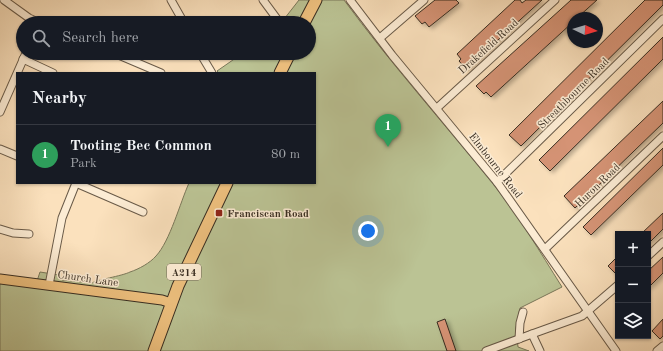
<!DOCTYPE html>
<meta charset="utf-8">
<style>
body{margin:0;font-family:"Old Standard TT",serif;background:#242831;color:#f1f3f6}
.controls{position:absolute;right:12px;bottom:12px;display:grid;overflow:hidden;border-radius:0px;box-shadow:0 1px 3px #0004}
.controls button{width:36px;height:36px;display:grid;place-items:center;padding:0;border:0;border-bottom:1px solid #363941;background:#171b24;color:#f1f3f6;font:20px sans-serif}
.compass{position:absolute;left:567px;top:12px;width:36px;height:36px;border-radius:50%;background:#171b24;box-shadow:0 1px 3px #0004;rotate:94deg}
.you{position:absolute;left:368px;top:231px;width:14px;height:14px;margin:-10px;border:3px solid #fff;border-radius:50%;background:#1a73e8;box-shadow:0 0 0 6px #1a73e833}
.badge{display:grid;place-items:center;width:26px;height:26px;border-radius:50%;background:#c59692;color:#fff;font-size:13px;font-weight:700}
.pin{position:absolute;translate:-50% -33px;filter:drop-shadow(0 1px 2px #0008)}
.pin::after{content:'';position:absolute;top:21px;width:14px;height:12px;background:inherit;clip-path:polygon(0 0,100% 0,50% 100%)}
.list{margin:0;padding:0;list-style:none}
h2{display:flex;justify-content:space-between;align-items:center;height:52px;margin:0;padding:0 16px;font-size:17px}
h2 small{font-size:13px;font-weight:400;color:#9ea1a6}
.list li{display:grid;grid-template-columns:26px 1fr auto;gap:12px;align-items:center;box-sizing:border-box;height:60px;padding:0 16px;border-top:1px solid #363941}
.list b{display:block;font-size:15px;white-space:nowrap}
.list p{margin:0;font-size:13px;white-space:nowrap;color:#9ea1a6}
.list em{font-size:13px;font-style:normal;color:#9ea1a6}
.icon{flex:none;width:22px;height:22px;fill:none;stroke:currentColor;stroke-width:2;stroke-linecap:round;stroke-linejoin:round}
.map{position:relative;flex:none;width:663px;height:351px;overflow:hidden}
.search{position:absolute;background:#171b24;box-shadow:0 1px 3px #0004;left:16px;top:16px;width:300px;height:44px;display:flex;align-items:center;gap:10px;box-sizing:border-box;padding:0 14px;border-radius:22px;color:#9ea1a6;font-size:15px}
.panel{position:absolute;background:#171b24;box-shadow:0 1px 3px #0004;left:16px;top:72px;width:300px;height:112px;border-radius:0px}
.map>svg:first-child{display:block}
.green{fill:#bbc394;stroke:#7a785a}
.building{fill:#d59374;stroke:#382d21;filter:url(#shadow)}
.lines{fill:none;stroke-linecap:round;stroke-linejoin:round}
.minor-casing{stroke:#695a48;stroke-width:9}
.major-casing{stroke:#382d21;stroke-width:11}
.highway-casing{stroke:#382d21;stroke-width:13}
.minor{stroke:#fcecd4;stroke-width:7}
.major{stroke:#eec07e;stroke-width:9}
.highway{stroke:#eec07e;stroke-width:11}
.poi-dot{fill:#8f2418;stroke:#fcecd4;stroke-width:1.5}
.labels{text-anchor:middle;stroke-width:3;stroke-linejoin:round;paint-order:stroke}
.shield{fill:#fcecd4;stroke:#736657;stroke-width:1}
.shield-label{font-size:10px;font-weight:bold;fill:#382d21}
.street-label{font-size:11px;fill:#382d21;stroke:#fcecd4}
.poi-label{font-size:11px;font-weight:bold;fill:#382d21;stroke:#fcecd4;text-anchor:start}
</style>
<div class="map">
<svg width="663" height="351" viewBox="0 0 663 351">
<defs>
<filter id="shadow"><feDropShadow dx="3" dy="2" stdDeviation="2" flood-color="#0004"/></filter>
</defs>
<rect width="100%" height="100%" fill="#fbe1bd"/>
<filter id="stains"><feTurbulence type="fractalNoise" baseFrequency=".005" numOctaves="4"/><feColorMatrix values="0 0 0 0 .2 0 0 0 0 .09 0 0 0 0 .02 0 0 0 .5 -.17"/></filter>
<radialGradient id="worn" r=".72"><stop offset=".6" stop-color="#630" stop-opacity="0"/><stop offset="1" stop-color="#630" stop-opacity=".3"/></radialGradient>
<!-- green -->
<path class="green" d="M299 0H344C391 64 443 122 493 184 519 216 540 252 562 287L520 308 516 328 518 347 529 351H0V282L35 287 40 272 59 275 62 280 92 283C96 280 122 276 130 272 139 269 150 263 156 256 170 241 180 203 189 183H315V73H219L217 71 243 53H309V23H281Z"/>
<!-- building -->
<g class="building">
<polygon points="435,0 456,0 459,3 429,27 425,22 422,24 415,16"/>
<polygon points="515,0 520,0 522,3 526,0 542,0 466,69 459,61 461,59 457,54"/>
<polygon points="571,0 597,0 577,18 573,18 573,22 491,97 486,92 484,94 476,86"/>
<polygon points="645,0 663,0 663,5 521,146 509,135"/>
<polygon points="663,37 663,59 550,171 539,160"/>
<polygon points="663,101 663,123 575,208 564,196"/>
<polygon points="663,148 663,165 591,235 583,227"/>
<polygon points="663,213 663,229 648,244 648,234 641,234"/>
<polygon points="618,256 618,276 608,266"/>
<polygon points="663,257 663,273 648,288 648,271"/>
<polygon points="445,319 456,351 447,351 437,322"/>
<polygon points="663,319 663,336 660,339 652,331"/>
</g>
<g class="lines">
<!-- minor casing -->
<g class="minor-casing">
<g id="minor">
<polyline points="4,0 29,18 40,23"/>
<polyline points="171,0 184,23"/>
<polyline points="263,0 280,23"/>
<polyline points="350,0 392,55 497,182 616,351"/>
<polyline points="380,38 424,0"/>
<polyline points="114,53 161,73"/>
<polyline points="200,53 212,73"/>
<polyline points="23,59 53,73"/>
<polyline points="437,108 555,0"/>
<polyline points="0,112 26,53"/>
<polyline points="0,149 17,156"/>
<polyline points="497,182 663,19"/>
<polyline points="76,183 143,212"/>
<polyline points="0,229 13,233 29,234"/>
<polyline points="545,249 663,136"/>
<polyline points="648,256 663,242"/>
<polyline points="49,285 62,218 76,183"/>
<polyline points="519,339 520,323 523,312"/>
<polyline points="486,351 532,334"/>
<polyline points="540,351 532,334 582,316 618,285"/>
<polyline points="657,351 663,346"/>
</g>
</g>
<!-- major casing -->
<g class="major-casing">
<polyline id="major" points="0,279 162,300 171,303"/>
</g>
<!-- highway casing -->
<g class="highway-casing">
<g id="highway">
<polyline points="304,23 316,0"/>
<polyline points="280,73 290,53"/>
<polyline points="154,351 178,286 227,183"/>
</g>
</g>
<!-- minor -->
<use href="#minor" class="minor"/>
<!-- major -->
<use href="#major" class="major"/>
<!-- highway -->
<use href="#highway" class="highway"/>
</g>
<!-- markers -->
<rect class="poi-dot" x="215" y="209" width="8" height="8" rx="2"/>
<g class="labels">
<!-- shield labels -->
<rect class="shield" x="167" y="264" width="34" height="16" rx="3"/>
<g class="shield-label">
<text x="184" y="276">A214</text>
</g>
<!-- street labels -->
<g class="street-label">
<text transform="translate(488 46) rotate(-42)" y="4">Drakefield Road</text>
<text transform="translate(573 93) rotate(-45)" y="4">Streathbourne Road</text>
<text transform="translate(496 165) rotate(52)" y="4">Elmbourne Road</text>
<text transform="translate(597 185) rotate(-44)" y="4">Huron Road</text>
<text transform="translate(88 278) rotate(8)" y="4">Church Lane</text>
</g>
<!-- poi labels -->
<g class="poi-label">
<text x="227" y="217">Franciscan Road</text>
</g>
</g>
<rect width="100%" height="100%" filter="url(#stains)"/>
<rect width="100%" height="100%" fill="url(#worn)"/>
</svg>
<div class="controls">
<button>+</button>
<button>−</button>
<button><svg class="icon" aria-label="layers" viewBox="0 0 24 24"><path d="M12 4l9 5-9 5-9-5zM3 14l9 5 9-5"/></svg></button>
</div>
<svg class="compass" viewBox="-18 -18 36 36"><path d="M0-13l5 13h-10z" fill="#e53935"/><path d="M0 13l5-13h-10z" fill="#9ea1a6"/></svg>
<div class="you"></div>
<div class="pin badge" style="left:388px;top:147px;background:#2e9e5b">1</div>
<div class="search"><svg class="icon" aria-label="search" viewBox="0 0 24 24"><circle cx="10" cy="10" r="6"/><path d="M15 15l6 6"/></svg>Search here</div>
<section class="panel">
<h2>Nearby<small></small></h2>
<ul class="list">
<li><span class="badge" style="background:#2e9e5b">1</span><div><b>Tooting Bec Common</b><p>Park</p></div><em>80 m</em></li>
</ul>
</section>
</div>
